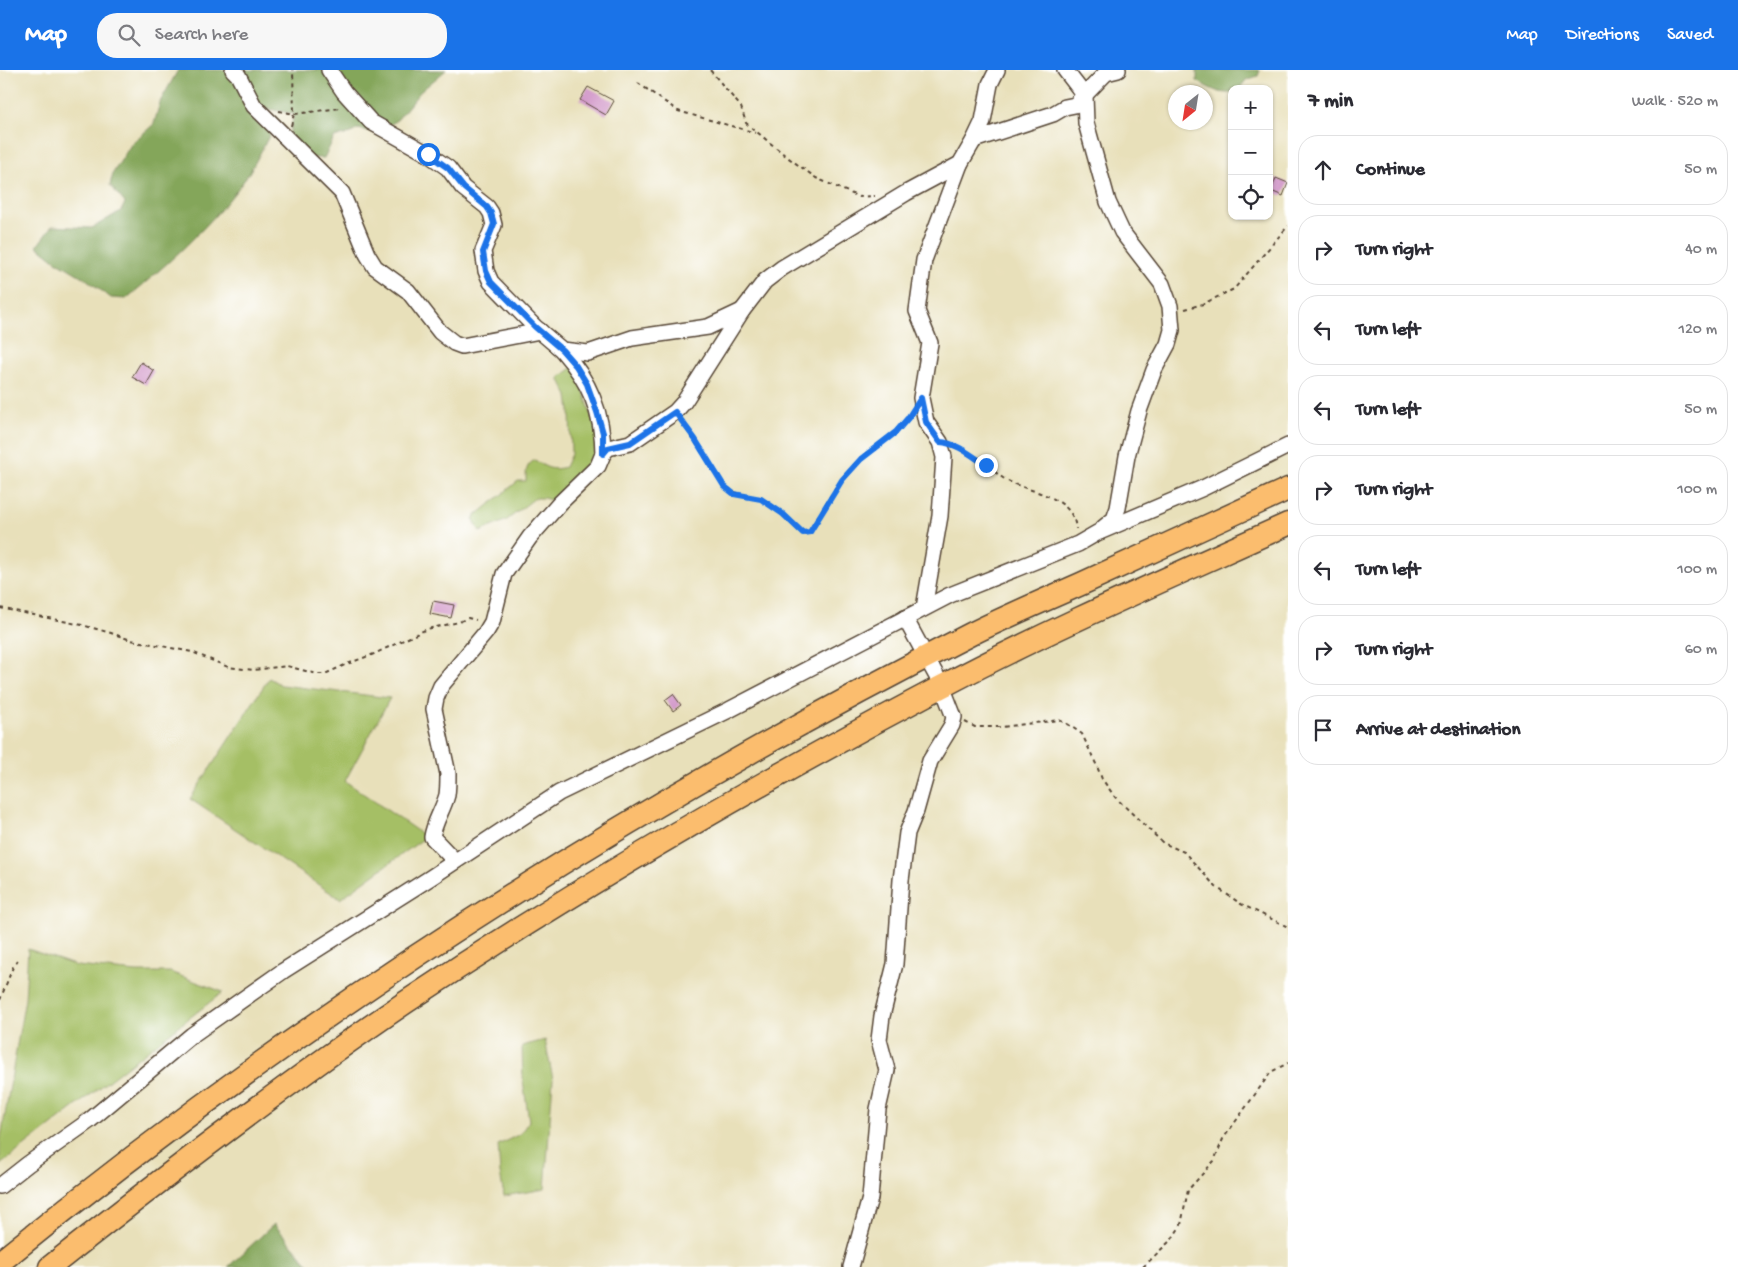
<!DOCTYPE html>
<meta charset="utf-8">
<style>
body{margin:0;font-family:"Gochi Hand",sans-serif;background:#f7f7f7;color:#2b2b33}
.controls{position:absolute;right:15px;top:15px;display:grid;overflow:hidden;border-radius:10px;box-shadow:0 1px 4px #0004}
.controls button{width:45px;height:45px;display:grid;place-items:center;padding:0;border:0;border-bottom:1px solid #e1e1e2;background:#fff;color:#2b2b33;font:25px sans-serif}
.compass{position:absolute;left:1168px;top:15px;width:45px;height:45px;border-radius:50%;background:#fff;box-shadow:0 1px 4px #0004;rotate:210deg}
.stop{position:absolute;width:15px;height:15px;margin:-11px;border:4px solid #1a73e8;border-radius:50%;background:#fff}
.stop.end{background:#1a73e8;border-color:#fff;box-shadow:0 1px 5px #0008}
.list{margin:0;padding:0;list-style:none}
h2{display:flex;justify-content:space-between;align-items:center;height:65px;margin:0;padding:0 20px;font-size:21px}
h2 small{font-size:16px;font-weight:400;color:#7c7c81}
.list li{display:grid;grid-template-columns:32px 1fr auto;gap:15px;align-items:center;box-sizing:border-box;height:70px;margin:0 10px 10px;padding:0 10px;border:1px solid #e1e1e2;border-radius:20px}
.list b{display:block;font-size:19px;white-space:nowrap}
.list em{font-size:16px;font-style:normal;color:#7c7c81}
.icon{flex:none;width:28px;height:28px;fill:none;stroke:currentColor;stroke-width:2;stroke-linecap:round;stroke-linejoin:round}
.map{position:relative;flex:none;width:1288px;height:1197px;overflow:hidden}
header{display:flex;align-items:center;gap:30px;box-sizing:border-box;height:70px;padding:0 25px;background:#1a73e8;color:#fff}
header strong{font-size:24px}
nav{display:flex;gap:28px;margin-inline-start:auto;font-size:18px}
.search{width:350px;height:45px;background:#f7f7f7;display:flex;align-items:center;gap:12px;box-sizing:border-box;padding:0 18px;border-radius:20px;color:#7c7c81;font-size:19px}
main{display:flex}
aside{flex:1;background:#fff}
.map>svg:first-child{display:block}
.green{fill:#a5bf65;stroke:#707442}
.forest{fill:#84a65a;stroke:#60683c}
.building{fill:#d298c9}
.lines{fill:none;stroke-linecap:round;stroke-linejoin:round}
.minor-casing{stroke:#554535;stroke-width:18}
.highway-casing{stroke:#554535;stroke-width:25}
.path{stroke:#554535;stroke-width:2;stroke-dasharray:4 4;stroke-linecap:butt}
.minor{stroke:#fff;stroke-width:15}
.highway{stroke:#fbbd6e;stroke-width:22}
.route{stroke:#1a73e8;stroke-width:6}
</style>
<header>
<strong>Map</strong>
<div class="search"><svg class="icon" aria-label="search" viewBox="0 0 24 24"><circle cx="10" cy="10" r="6"/><path d="M15 15l6 6"/></svg>Search here</div>
<nav><a>Map</a><a>Directions</a><a>Saved</a></nav>
</header>
<main>
<div class="map">
<svg width="1288" height="1197" viewBox="0 0 1288 1197">
<rect width="100%" height="100%" fill="#fff"/>
<filter id="ink" filterUnits="userSpaceOnUse"><feTurbulence type="fractalNoise" baseFrequency=".02" numOctaves="2"/><feDisplacementMap in="SourceGraphic" scale="10" xChannelSelector="R" yChannelSelector="G"/><feConvolveMatrix kernelMatrix="1 2 1 2 8 2 1 2 1" color-interpolation-filters="sRGB"/></filter>
<filter id="wash" filterUnits="userSpaceOnUse"><feTurbulence type="fractalNoise" baseFrequency=".0096" numOctaves="4" result="noise"/><feDisplacementMap in="SourceGraphic" scale="20" xChannelSelector="R" yChannelSelector="G"/><feGaussianBlur stdDeviation="1.12" result="paint"/><feColorMatrix in="noise" values="0 0 0 0 0 0 0 0 0 0 0 0 0 0 0 0 0 1.4 0 .05"/><feComposite in="paint" operator="in"/></filter>
<g filter="url(#wash)">
<rect width="100%" height="100%" fill="#e8e0ba"/>
<!-- green -->
<g class="green">
<path d="M576 295 603 384 560 433 544 428H535L507 450 480 462 473 448 518 411H526C526 400 526 395 535 390 546 398 552 401 565 397L571 384 570 341 568 326 559 308Z"/>
<polygon points="269,608 281,615 390,628 345,711 426,767 340,829 190,729"/>
<polygon points="28,879 77,896 137,902 170,902 223,922 0,1095 0,1073 25,929"/>
<polygon points="545,970 553,1009 545,1119 504,1126 500,1103 498,1075 520,1064 529,1051 523,1011 522,976"/>
</g>
<!-- forest -->
<g class="forest">
<path d="M178 0H446L420 22 398 49 379 63 358 59 351 63 334 68 324 88H306L288 70 294 44 255 36 274 57C263 76 254 98 240 116 207 159 168 194 126 229L111 228 86 209 56 191 37 176 52 156 92 158 121 141 125 133 110 115 113 103 132 73 154 54 160 32Z"/>
<path d="M1197 0H1260L1258 6 1246 10 1239 19H1232V23C1218 24 1209 18 1197 11Z"/>
<polygon points="274,1154 311,1197 228,1197"/>
</g>
<g id="blocks">
<!-- building -->
<g class="building">
<polygon points="588,17 614,31 606,45 580,30"/>
<polygon points="1276,108 1288,113 1283,126 1271,121"/>
<polygon points="141,292 154,301 146,315 132,307"/>
<polygon points="433,531 454,535 451,548 430,544"/>
<polygon points="673,624 681,635 673,641 665,630"/>
</g>
</g>
</g>
<g filter="url(#ink)">
<use href="#blocks" fill-opacity="0" stroke="#554535" stroke-width="1"/>
<g class="lines">
<!-- minor casing -->
<g class="minor-casing">
<g id="minor">
<polyline points="233,0 238,5 254,36 342,123 367,184 375,197 408,221 440,262 454,273 462,276 540,261"/>
<polyline points="329,0 344,22 371,52 428,84 448,98 463,118 487,137 491,143 494,155 483,181 486,201 491,212 535,257 562,280 588,283 632,268 708,257 742,241"/>
<polyline points="1065,0 1085,26 1086,53 1108,132 1122,162 1162,214 1170,236 1172,260 1168,274 1154,300 1139,341 1127,386 1118,438 1114,449 1103,458"/>
<polyline points="974,70 1053,44 1065,37 1075,35 1106,3 1118,0"/>
<path d="M562 280C589 311 603 342 603 384"/>
<polyline points="924,538 940,446 944,387 940,372 926,352 921,328 930,273 917,241 924,190 960,94"/>
<path d="M455 791 432 767C434 752 443 740 447 725 448 718 448 711 448 704L434 639 436 628 441 616 486 562 492 552 504 504 530 467 560 433 598 396 603 384 608 378 630 373 675 342 684 332 742 241 765 211 782 198 830 169 906 123 960 94 974 70 983 51 990 14 997 0"/>
<polyline points="0,1116 28,1094 89,1051 192,965 283,901 430,808 559,723 729,640 950,525 1078,474 1097,463 1203,418 1288,376"/>
<polyline points="851,1197 870,1128 878,1039 887,1000 879,970 882,946 895,894 901,810 907,763 916,741 930,691 952,655 954,647 942,616 905,548"/>
</g>
</g>
<!-- highway casing -->
<g class="highway-casing">
<g id="highway">
<path d="M0 1192C299 948 627 739 971 564 1007 546 1045 530 1081 514 1150 482 1219 451 1288 419"/>
<path d="M50 1197C166 1105 284 1015 406 932 577 818 757 714 939 618 1052 558 1171 507 1288 454"/>
</g>
</g>
<!-- path -->
<g class="path">
<polyline points="710,0 741,37 746,53 786,86 816,108 859,127 875,126"/>
<polyline points="638,13 678,41 756,63"/>
<polyline points="279,41 294,44 341,38"/>
<polyline points="291,56 294,44 293,0"/>
<polyline points="1185,239 1203,234 1234,219 1288,156"/>
<path d="M683 352 724 416C739 427 744 424 760 429 775 435 791 452 803 463L810 462C825 436 839 409 861 389 877 374 897 365 910 346"/>
<path d="M954 376C967 382 979 390 991 399 997 403 1003 409 1010 412 1033 423 1073 426 1076 459"/>
<polyline points="0,538 82,555 111,563 131,570 192,582 228,597 253,600 287,596 317,604 325,604 347,594 374,584 427,559 459,552 468,548 476,550"/>
<polyline points="965,652 975,657 1002,657 1059,650 1069,655 1082,664 1096,694 1102,709 1115,727 1163,773 1184,782 1216,817 1241,834 1288,857"/>
<polyline points="0,930 13,897 19,888"/>
<polyline points="1143,1197 1172,1169 1181,1155 1188,1120 1214,1091 1223,1069 1271,1002 1288,993"/>
</g>
<!-- minor -->
<use href="#minor" class="minor"/>
<!-- highway -->
<use href="#highway" class="highway"/>
</g>
</g>
<g class="lines" filter="url(#ink)">
<!-- route -->
<path class="route" d="M428 84 448 98 464 118 487 137 491 143 494 154 483 182 486 201 491 212 535 257 562 280 576 296 587 314 597 342 603 363V384L608 378 630 373 675 342 695 369 724 416 734 424 761 429 783 444 803 463 810 462 842 410 861 389 896 362 908 348 921 328 926 352 940 372C957 373 972 386 986 395"/>
</g>
</svg>
<div class="controls">
<button>+</button>
<button>−</button>
<button><svg class="icon" aria-label="locate" viewBox="0 0 24 24"><circle cx="12" cy="12" r="6"/><path d="M12 2v4M12 18v4M2 12h4M18 12h4"/></svg></button>
</div>
<svg class="compass" viewBox="-18 -18 36 36"><path d="M0-13l5 13h-10z" fill="#e53935"/><path d="M0 13l5-13h-10z" fill="#7c7c81"/></svg>
<div class="stop" style="left:428px;top:84px"></div>
<div class="stop end" style="left:986px;top:395px"></div>
</div>
<aside>
<h2>7 min<small>Walk · 520 m</small></h2>
<ul class="list">
<li><svg class="icon" aria-label="ahead" viewBox="0 0 24 24"><path d="M12 20V5M6 11l6-6 6 6"/></svg><div><b>Continue</b></div><em>50 m</em></li>
<li><svg class="icon" aria-label="right" viewBox="0 0 24 24"><path d="M7 20v-9h11M14 6l5 5-5 5"/></svg><div><b>Turn right</b></div><em>40 m</em></li>
<li><svg class="icon" aria-label="left" viewBox="0 0 24 24"><path d="M17 20v-9H6M10 6l-5 5 5 5"/></svg><div><b>Turn left</b></div><em>120 m</em></li>
<li><svg class="icon" aria-label="left" viewBox="0 0 24 24"><path d="M17 20v-9H6M10 6l-5 5 5 5"/></svg><div><b>Turn left</b></div><em>50 m</em></li>
<li><svg class="icon" aria-label="right" viewBox="0 0 24 24"><path d="M7 20v-9h11M14 6l5 5-5 5"/></svg><div><b>Turn right</b></div><em>100 m</em></li>
<li><svg class="icon" aria-label="left" viewBox="0 0 24 24"><path d="M17 20v-9H6M10 6l-5 5 5 5"/></svg><div><b>Turn left</b></div><em>100 m</em></li>
<li><svg class="icon" aria-label="right" viewBox="0 0 24 24"><path d="M7 20v-9h11M14 6l5 5-5 5"/></svg><div><b>Turn right</b></div><em>60 m</em></li>
<li><svg class="icon" aria-label="arrive" viewBox="0 0 24 24"><path d="M6 21V4h12l-3 4 3 4H6"/></svg><div><b>Arrive at destination</b></div></li>
</ul>
</aside>
</main>
